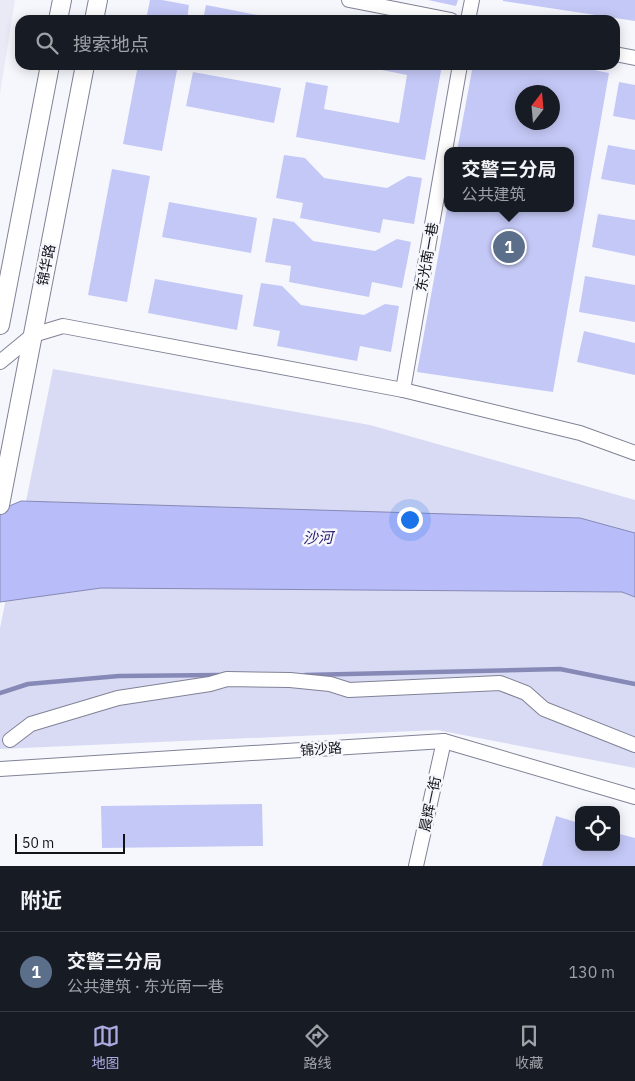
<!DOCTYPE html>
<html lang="zh">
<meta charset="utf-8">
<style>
body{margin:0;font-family:"IBM Plex Sans","Noto Sans SC",sans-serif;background:#242831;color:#f1f3f6}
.controls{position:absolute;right:15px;bottom:15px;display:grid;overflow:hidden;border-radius:10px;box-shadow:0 2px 12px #0003}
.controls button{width:45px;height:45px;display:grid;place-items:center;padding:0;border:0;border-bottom:1px solid #363941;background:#171b24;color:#f1f3f6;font:25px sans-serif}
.compass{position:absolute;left:515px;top:85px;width:45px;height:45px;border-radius:50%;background:#171b24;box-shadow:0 2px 12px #0003;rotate:16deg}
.scale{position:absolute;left:15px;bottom:12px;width:110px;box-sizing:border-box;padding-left:5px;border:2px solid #12131a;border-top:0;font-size:14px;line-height:18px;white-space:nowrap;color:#12131a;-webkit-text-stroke:4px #f6f7fc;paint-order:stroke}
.you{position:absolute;left:409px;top:519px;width:18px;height:18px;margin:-12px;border:4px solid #fff;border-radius:50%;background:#1a73e8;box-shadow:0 0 0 8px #1a73e833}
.badge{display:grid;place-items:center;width:32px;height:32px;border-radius:50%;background:#ada9e1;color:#fff;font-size:16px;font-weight:700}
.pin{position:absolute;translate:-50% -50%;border:2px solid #fff;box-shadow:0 1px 5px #0006}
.popup{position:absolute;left:444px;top:147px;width:130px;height:65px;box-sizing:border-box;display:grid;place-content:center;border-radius:10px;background:#171b24;filter:drop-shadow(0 1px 4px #0005);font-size:16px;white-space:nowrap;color:#9ea1a6}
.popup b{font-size:19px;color:#f1f3f6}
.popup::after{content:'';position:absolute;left:50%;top:100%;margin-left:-10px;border:10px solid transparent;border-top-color:#171b24}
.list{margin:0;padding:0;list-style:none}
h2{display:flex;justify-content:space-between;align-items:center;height:65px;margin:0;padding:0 20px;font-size:21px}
h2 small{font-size:16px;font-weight:400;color:#9ea1a6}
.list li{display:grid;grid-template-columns:32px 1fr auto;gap:15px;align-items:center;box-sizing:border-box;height:80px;padding:0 20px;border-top:1px solid #363941}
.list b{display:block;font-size:19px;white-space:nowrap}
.list p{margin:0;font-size:16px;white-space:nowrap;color:#9ea1a6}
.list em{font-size:16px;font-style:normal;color:#9ea1a6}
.icon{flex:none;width:28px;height:28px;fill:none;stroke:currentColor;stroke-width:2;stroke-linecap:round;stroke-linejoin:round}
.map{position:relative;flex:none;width:635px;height:866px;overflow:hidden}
.search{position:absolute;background:#171b24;box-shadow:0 2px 12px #0003;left:15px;right:15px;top:15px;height:55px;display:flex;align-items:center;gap:12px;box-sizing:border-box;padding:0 18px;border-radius:15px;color:#9ea1a6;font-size:19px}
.sheet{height:145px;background:#171b24}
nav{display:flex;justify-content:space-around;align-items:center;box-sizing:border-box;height:70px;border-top:1px solid #363941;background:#171b24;font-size:14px;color:#9ea1a6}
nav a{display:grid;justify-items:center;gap:2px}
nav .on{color:#ada9e1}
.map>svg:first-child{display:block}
.built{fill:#e9eaf6}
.green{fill:#d9dbf4}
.water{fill:#b8bcf9;stroke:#8689b6}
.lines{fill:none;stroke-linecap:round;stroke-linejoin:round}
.stream{stroke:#8689b6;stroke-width:4.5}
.building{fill:#c4c8f6;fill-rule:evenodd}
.minor-casing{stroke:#808296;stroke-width:16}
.major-casing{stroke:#808296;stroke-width:20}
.minor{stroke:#fff;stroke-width:14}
.major{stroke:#fff;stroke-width:18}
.labels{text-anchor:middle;stroke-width:5;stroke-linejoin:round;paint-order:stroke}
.street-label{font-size:14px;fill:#12131a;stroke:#f6f7fc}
.water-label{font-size:15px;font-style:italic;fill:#27196e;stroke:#f6f7fc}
</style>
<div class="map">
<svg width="635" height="866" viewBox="0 0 635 866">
<rect width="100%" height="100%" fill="#f6f7fc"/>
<!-- built -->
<polygon class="built" points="0,0 15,0 0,94"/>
<!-- green -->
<polygon class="green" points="53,369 370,425 635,500 635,768 437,730 0,749 0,628"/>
<!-- water -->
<polygon class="water" points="21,501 580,518 635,533 635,597 622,592 101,588 0,602 0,510"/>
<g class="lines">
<!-- stream -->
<g class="stream">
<polyline points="305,675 560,669 635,684"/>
<polyline points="0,693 28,684 119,676 219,675"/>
</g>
</g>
<!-- building -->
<g class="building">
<polygon points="150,0 162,0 189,5 187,20 146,20"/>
<polygon points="428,0 458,0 456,6"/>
<polygon points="503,0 635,0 635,21 503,1"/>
<polygon points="206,5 278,19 278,20 203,20"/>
<polygon points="138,65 178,65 162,151 123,144"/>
<polygon points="357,65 442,65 425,160 296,137 306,82 328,86 324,109 399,123 407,75"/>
<path d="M473 65H569L609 73 553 392 417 372 447 208H570V151H457ZM522 92H552V122H522Z"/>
<polygon points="193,72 281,88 274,123 186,106"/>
<polygon points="619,82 635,85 635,120 613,116"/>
<polygon points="608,145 635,150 635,185 601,179"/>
<polygon points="284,155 305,158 324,178 387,188 408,176 422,178 414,224 383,219 380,233 300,218 303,203 276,198"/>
<polygon points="112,169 150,176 127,302 88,295"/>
<polygon points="169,202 257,218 251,253 162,237"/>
<polygon points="598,214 635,220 635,256 592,247"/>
<polygon points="273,218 294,222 313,241 375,251 397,239 411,242 402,288 372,282 369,297 289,282 291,266 265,262"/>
<polygon points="585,276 635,285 635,322 579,312"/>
<polygon points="155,279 243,295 237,330 148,313"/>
<polygon points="261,283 282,286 301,305 364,315 385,304 399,306 391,352 360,346 357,361 277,346 280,331 253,326"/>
<polygon points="584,331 635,343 635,375 577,362"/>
<polygon points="262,804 263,846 102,848 101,806"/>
<polygon points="556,816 579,823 579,847 616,847 616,833 635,838 635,866 542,866"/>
</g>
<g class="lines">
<!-- minor casing -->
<g class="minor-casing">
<g id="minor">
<polyline points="349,0 451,20"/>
<polyline points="468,20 472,0"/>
<polyline points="615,54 635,58"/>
<polyline points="0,362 33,335 63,326 403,390 580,433 635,453"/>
<polyline points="403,390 460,65"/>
<polyline points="10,740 31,724 118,698 210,684 227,679 290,680 330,684 349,690 500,683 526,693 544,709 635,745"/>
<polyline points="0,769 444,741 635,797"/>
<polyline points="416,866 444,741"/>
</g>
</g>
<!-- major casing -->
<g class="major-casing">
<g id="major">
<polyline points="58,20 62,0"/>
<polyline points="94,20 98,0"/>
<polyline points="0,325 50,65"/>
<polyline points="0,505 85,65"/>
</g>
</g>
<!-- minor -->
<use href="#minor" class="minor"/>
<!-- major -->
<use href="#major" class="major"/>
</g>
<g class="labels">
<!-- street labels -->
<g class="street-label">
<text transform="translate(427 257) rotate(-80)" y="5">东光南一巷</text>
<text transform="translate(46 265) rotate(-79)" y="5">锦华路</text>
<text transform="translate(321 749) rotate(-4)" y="5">锦沙路</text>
<text transform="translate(430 804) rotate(-78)" y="5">晨辉一街</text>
</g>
<!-- water labels -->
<g class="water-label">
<text transform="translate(318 538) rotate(-1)" y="5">沙河</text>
</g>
</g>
</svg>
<div class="controls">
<button><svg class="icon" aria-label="locate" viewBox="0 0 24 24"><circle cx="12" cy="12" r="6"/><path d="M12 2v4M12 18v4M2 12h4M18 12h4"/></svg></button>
</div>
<svg class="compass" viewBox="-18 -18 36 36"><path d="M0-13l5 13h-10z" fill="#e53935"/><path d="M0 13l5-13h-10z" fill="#9ea1a6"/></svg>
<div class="scale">50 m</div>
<div class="you"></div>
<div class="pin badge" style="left:509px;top:247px;background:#5c6f8a">1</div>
<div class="popup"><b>交警三分局</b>公共建筑</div>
<div class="search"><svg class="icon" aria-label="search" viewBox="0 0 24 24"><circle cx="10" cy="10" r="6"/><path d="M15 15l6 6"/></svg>搜索地点</div>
</div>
<section class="sheet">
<h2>附近<small></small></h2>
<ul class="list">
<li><span class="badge" style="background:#5c6f8a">1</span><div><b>交警三分局</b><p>公共建筑 · 东光南一巷</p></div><em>130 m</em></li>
</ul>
</section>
<nav>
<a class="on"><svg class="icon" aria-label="map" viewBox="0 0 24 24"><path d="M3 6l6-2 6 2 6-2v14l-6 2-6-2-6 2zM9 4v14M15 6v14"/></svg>地图</a>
<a><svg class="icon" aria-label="directions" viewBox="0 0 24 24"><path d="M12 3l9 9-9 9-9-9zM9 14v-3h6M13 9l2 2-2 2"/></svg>路线</a>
<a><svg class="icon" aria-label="saved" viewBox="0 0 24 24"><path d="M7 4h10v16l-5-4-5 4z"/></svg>收藏</a>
</nav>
